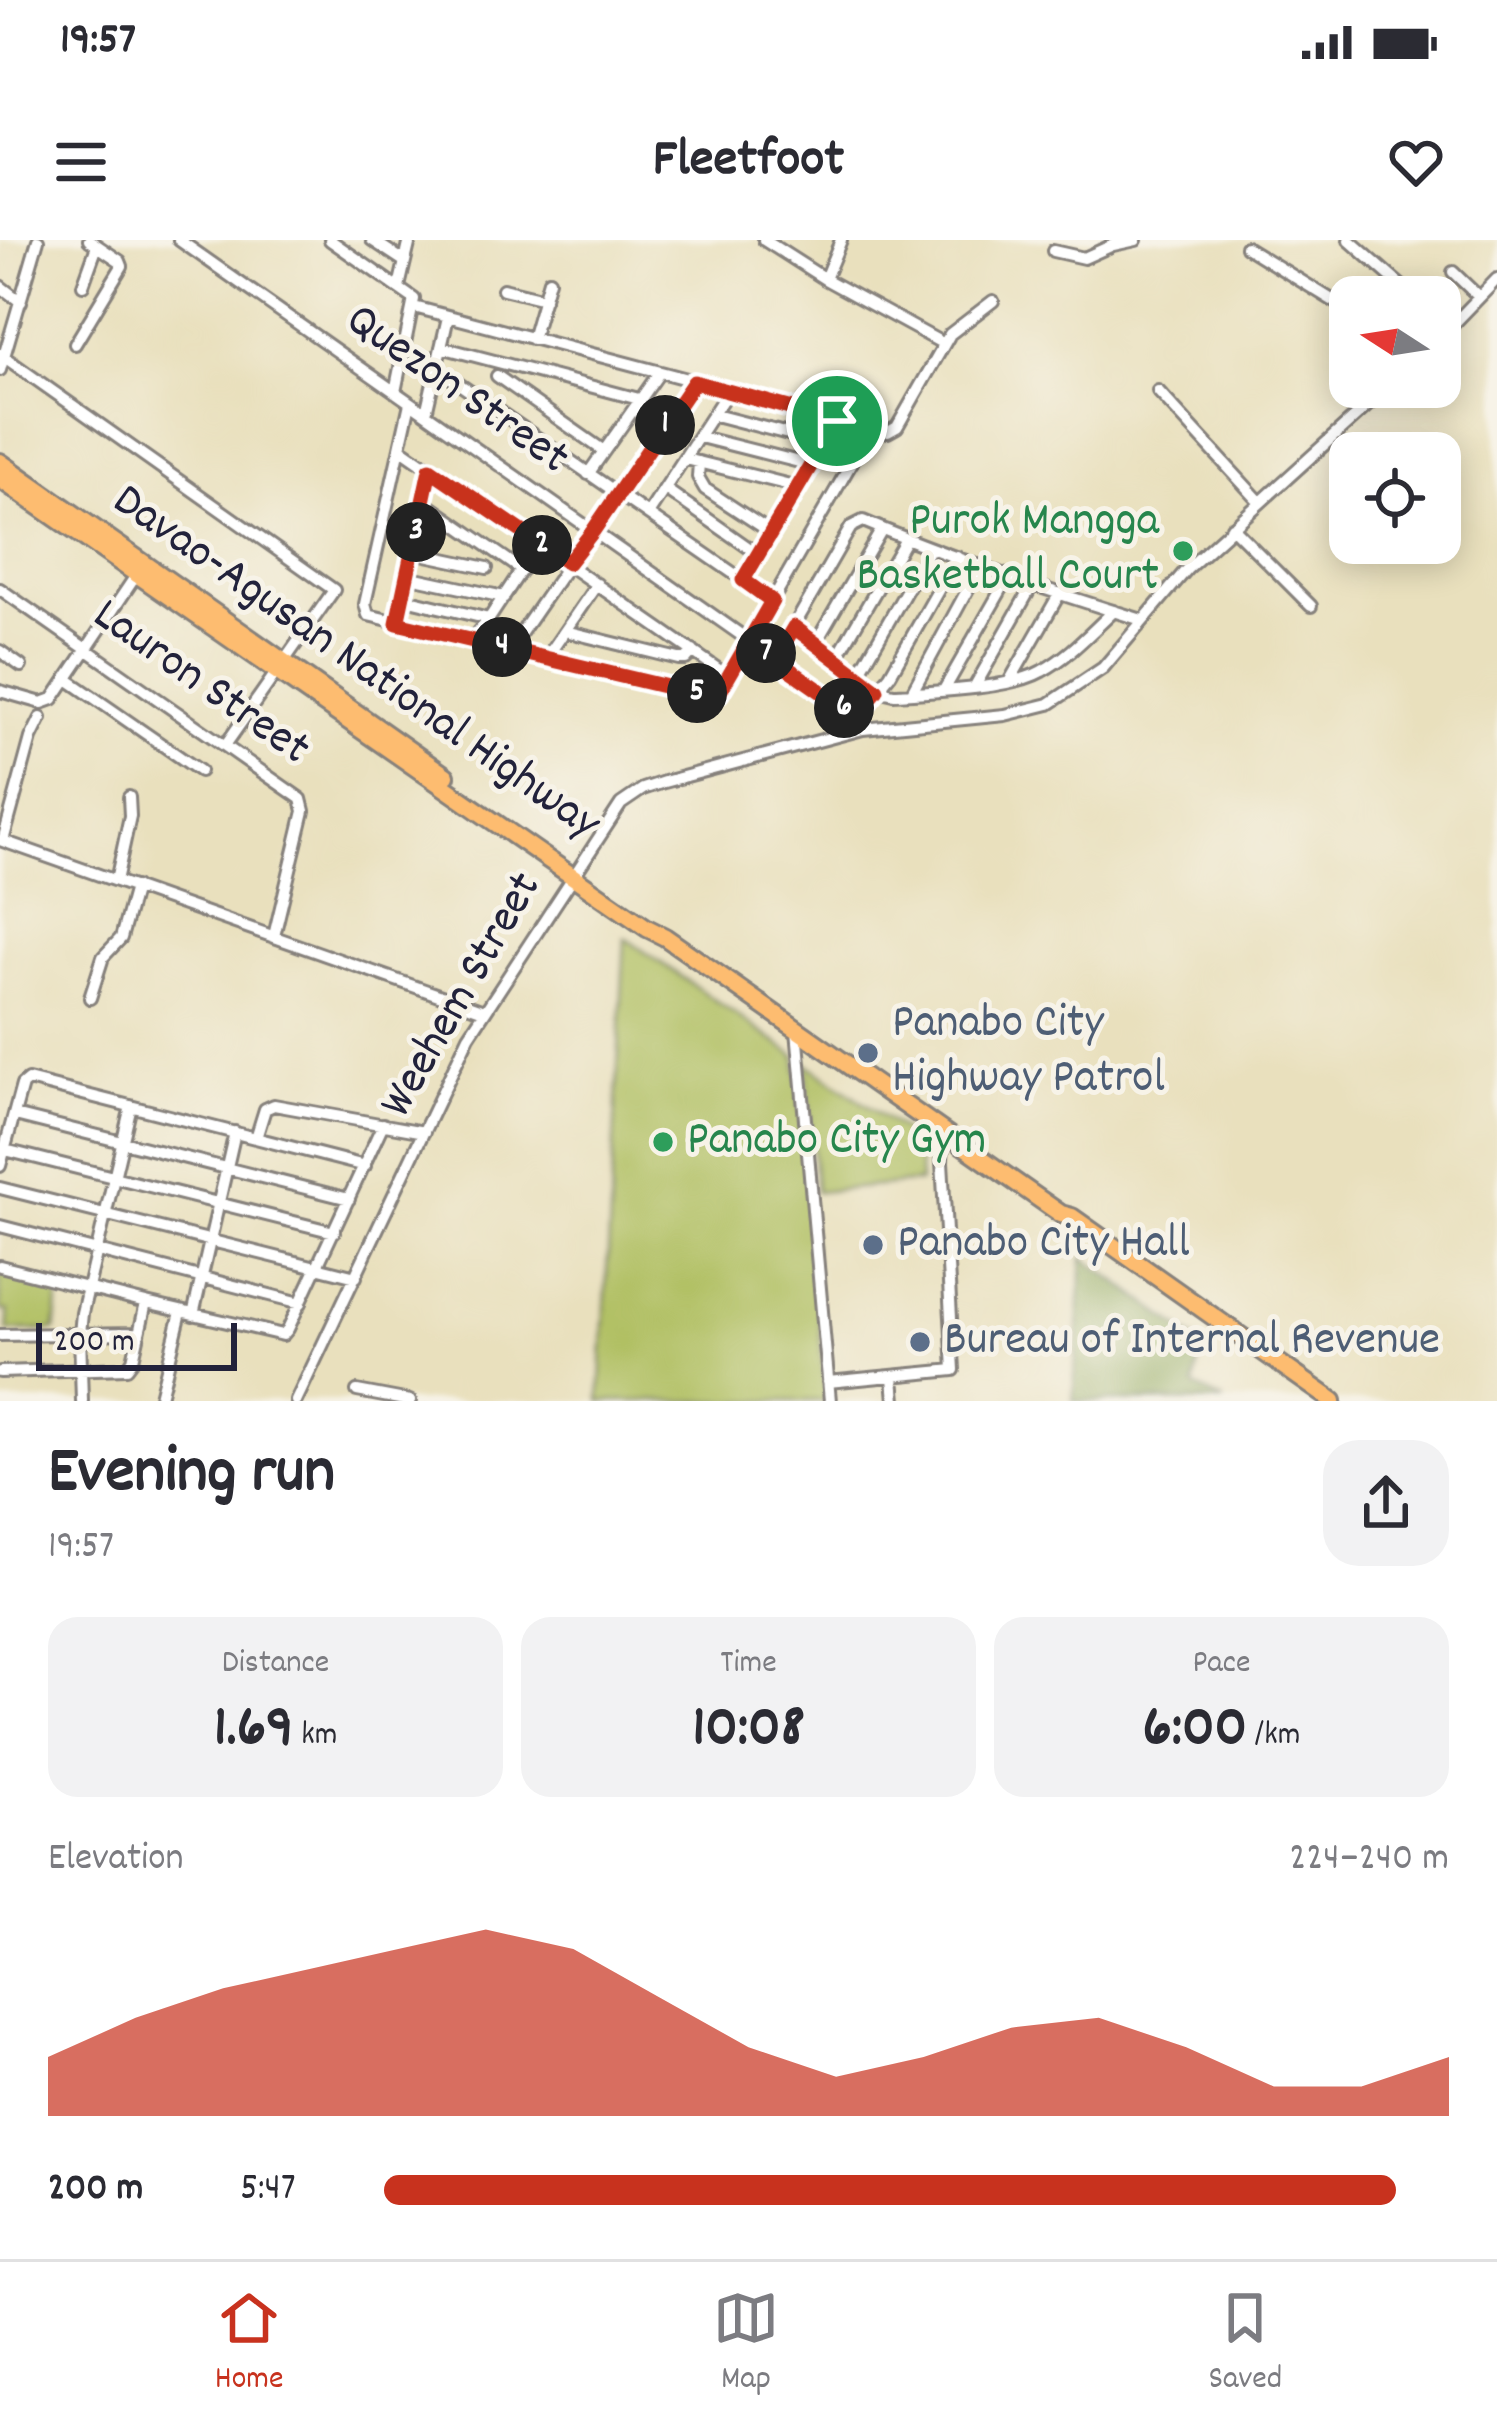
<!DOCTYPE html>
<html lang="en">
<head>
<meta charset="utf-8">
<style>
  body { margin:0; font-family:Dekko,sans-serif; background:#f2f2f3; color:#2b2b33; height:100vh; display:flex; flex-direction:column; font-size:45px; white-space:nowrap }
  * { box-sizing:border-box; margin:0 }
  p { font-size:39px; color:#7c7c81 }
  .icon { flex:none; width:66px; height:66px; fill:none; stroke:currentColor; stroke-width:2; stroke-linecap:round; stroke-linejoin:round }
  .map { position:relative; height:1161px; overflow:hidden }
  .details { display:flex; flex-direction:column; background:#fff; flex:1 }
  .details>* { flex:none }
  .needle { width:78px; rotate:282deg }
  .tools { position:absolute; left:1329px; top:36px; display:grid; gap:24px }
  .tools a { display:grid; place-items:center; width:132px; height:132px; border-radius:24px; background:#fff; box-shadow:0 6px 30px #0003; font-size:60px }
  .scale { position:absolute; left:36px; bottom:30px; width:201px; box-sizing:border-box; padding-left:12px; border:6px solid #22223b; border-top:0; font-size:33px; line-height:42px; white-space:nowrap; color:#22223b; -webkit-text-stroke:9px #f7f3e8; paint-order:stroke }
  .pin { position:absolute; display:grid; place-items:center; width:102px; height:102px; color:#fff; margin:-51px; border:6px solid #fff; border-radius:50%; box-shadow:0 3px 12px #0007 }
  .km { position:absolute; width:60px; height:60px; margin:-30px; border-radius:50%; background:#222; color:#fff; font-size:33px; line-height:60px; text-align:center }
  .round { display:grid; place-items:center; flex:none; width:126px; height:126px; border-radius:36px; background:#f2f2f3 }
  .summary { display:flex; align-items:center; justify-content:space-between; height:204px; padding:0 48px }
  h1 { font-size:66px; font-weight:700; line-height:90px }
  .stats { display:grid; grid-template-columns:repeat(3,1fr); gap:18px; height:204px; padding:12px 48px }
  .stats div { display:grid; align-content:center; border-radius:30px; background:#f2f2f3; text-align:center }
  .stats b { font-size:60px; font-weight:700 }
  .stats small { font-size:33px; font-weight:400 }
  .stats p { font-size:33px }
  .chart { height:336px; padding:24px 48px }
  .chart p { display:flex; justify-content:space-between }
  .chart svg { width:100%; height:216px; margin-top:12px; fill:#c8321e; opacity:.7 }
  ul { padding:0 48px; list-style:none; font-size:39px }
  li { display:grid; grid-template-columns:192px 144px 1fr; align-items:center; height:90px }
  li i { height:30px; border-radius:15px; background:#c8321e }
  .status { display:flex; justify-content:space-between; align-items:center; height:84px; padding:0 60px; background:#fff; direction:ltr }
  .status svg { height:33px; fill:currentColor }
  header { display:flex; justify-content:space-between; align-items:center; height:156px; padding:0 48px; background:#fff; font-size:54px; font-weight:700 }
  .tab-bar { display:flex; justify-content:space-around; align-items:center; height:168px; border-top:3px solid #e1e1e2; background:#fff; font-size:33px; color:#7c7c81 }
  .tab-bar a { display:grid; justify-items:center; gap:6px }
  .tab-bar .on { color:#c8321e }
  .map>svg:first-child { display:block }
  .green { fill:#b1c063; stroke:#6a714f; stroke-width:3 }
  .forest { fill:#8ca659; stroke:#57644a; stroke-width:3 }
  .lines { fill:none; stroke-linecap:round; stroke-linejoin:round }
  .minor-casing { stroke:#86817c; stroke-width:16 }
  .highway-casing { stroke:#86817c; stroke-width:22 }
  .minor { stroke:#fff; stroke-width:10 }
  .highway { stroke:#fdbc70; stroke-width:16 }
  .route-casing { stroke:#fff; stroke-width:24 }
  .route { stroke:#c8321e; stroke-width:15 }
  .leisure-dot { fill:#2e9e5b; stroke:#f7f3e8; stroke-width:4.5 }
  .service-dot { fill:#5c6f8a; stroke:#f7f3e8; stroke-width:4.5 }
  .labels { text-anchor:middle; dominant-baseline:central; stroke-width:10; stroke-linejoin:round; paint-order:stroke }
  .street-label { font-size:48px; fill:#22223b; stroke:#f7f3e8 }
  .leisure-label { font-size:48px; fill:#27864d; stroke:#f7f3e8; text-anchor:end }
  .service-label { font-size:48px; fill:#4e5e75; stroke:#f7f3e8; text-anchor:start }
</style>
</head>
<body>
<div class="status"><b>19:57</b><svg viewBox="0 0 49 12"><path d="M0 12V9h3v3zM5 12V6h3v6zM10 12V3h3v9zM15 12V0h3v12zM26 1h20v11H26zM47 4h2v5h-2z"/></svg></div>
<header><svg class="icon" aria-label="menu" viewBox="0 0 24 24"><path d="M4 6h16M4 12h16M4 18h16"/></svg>Fleetfoot<svg class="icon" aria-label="heart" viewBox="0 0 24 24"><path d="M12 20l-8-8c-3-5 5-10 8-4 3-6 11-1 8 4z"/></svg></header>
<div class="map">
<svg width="1497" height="1161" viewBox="0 0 1497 1161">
  <rect width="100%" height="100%" fill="#f7f3e8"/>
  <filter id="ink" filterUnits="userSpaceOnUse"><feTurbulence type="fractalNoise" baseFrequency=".00833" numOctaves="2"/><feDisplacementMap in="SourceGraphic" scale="24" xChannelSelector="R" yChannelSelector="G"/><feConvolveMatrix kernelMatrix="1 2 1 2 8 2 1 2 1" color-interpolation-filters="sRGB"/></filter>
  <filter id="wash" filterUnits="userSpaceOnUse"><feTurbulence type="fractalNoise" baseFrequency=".004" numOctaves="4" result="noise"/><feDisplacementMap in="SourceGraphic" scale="48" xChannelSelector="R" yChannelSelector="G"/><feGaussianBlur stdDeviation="2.7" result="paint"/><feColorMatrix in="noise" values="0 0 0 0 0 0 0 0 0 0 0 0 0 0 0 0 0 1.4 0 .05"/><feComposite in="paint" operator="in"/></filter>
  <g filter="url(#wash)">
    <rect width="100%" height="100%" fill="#e9e0bd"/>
    <path class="green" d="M 625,698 L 796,816 L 826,1161 L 600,1161 Z
      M 806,823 L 918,901 L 920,942 L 816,952 Z
      M 0,1030 L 60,1045 L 55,1090 L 8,1091 L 8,1071 L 0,1070 Z"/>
    <path class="forest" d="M 1083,1017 L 1202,1104 L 1194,1146 L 1224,1161 L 1073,1161 Z"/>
  </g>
  <g filter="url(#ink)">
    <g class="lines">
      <defs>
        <path id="minor" d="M 179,0 L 852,473 L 863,489
          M 330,0 L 414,59 L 395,152
          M 372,0 L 404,21
          M 764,0 L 825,39 L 944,104
          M 1349,0 L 1414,57
          M 1246,7 L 1350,71
          M 1053,11 L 1084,18 L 1113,5 L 1136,0
          M 1453,32 L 1479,57
          M 825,39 L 841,0
          M 83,45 L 97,6
          M 0,46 L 21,62
          M 399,47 L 410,0
          M 503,49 L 544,59
          M 414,67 L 888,192 L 897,187 L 950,94 L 993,61
          M 1440,98 L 1497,39
          M 532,99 L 549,40
          M 75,104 L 122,26 L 120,21 L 89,0
          M 441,107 L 639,159
          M 0,114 L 334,350 L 226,504
          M 436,128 L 772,360
          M 0,130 L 38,0
          M 497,136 L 604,211
          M 1158,151 L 1260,262
          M 410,163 L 365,364 L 368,375 L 711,457 L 719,453 L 871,189
          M 426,173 L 448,77
          M 715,175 L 823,203
          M 700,197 L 811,225
          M 400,208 L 728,436
          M 686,219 L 798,247
          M 699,222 L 698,237 L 705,249 L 772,293
          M 588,234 L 659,133
          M 665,249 L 759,315
          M 423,261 L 522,330
          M 648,274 L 728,151
          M 1232,287 L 1311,366
          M 412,312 L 487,328
          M 406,336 L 504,357
          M 743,340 L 837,181
          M 0,349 L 301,559 L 304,571 L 274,696
          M 401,358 L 489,379
          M 397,383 L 431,229
          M 793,387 L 877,450 L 894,454 C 932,452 1011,449 1042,431 C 1070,416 1091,392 1114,371
          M 565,391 L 679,419 L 686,419 L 693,411
          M 471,400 L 489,379 L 539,303
          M 815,404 L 882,289
          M 510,409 L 694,142
          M 0,411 L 21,426
          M 547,417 L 597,344
          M 775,419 L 851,287 L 863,281 C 954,319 1048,351 1142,380
          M 836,419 L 906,299
          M 858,435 L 930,309
          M 67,439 L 200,531
          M 1009,442 L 1060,353
          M 975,446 L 1033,344
          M 944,450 L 1009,336
          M 0,451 L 42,463 L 53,459 L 139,331
          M 912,452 L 981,325
          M 856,476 L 890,435 L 957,317
          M 0,600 L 484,771
          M 3,601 L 31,498 L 41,478
          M 116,641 L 130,576 L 129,557
          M 90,758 L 103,717 L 121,698 L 135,647
          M 797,790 L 830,1161
          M 15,875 L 349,959
          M 256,898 L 265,869 L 274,865 L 424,892
          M 5,910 L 334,992
          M 0,926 L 22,845 L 28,840 L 365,926
          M 0,948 L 356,1037
          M 0,986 L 301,1063
          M 0,1026 L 146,1063
          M 193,1075 L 235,892
          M 0,1095 L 139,1093
          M 0,1132 L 127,1128 L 133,1120 L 146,1063 L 283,1095 L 288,1089 L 383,884
          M 893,1137 L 895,1161
          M 828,1142 L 954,1130 L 942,922 L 943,891
          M 357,1151 L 410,1161
          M 82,1161 L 80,1094 L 82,1073 L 131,866
          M 159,1161 L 181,1072
          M 296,1161 L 469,796 L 621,564 L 643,549 L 664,542 L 863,489 L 1005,475 L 1049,464 L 1103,428 L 1187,329 L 1388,147"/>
        <path id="highway" d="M 0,222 L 446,536
          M 0,239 L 647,688 L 665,697 L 1061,974 L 1072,977 L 1333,1161"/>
      </defs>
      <use href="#minor" class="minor-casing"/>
      <use href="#highway" class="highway-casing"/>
      <use href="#minor" class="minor"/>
      <use href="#highway" class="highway"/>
    </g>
  </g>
  <g class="lines" filter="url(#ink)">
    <defs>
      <path id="route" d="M 837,181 L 694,142 L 593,291 L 568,323 L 430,229 L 397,383 L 710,457 L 719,453 L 749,401 L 856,476 L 877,450 L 794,387 L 775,419 L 749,401 L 772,361 L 743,340 L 837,181"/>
    </defs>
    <use href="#route" class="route-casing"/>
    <use href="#route" class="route"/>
  </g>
  <g class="leisure-dot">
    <circle cx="1183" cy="311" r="12"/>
    <circle cx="663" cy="902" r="12"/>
  </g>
  <g class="service-dot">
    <circle cx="868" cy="813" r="12"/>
    <circle cx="873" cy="1005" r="12"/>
    <circle cx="920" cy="1102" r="12"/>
  </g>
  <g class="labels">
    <g class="street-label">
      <text transform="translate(456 151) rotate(35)">Quezon Street</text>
      <text transform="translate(355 424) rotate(35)">Davao-Agusan National Highway</text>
      <text transform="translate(200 444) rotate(35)">Lauron Street</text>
      <text transform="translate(463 756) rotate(-60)">Weehem Street</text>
    </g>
    <g class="leisure-label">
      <text x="1159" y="283">Purok Mangga<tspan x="1159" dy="55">Basketball Court</tspan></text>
      <text x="687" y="902" text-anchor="start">Panabo City Gym</text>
    </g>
    <g class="service-label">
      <text x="892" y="785">Panabo City<tspan x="892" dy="55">Highway Patrol</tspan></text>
      <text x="897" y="1005">Panabo City Hall</text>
      <text x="944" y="1102">Bureau of Internal Revenue</text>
    </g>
  </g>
</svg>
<div class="tools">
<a><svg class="needle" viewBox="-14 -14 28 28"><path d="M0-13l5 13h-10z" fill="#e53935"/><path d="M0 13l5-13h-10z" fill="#7c7c81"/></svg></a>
<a><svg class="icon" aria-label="locate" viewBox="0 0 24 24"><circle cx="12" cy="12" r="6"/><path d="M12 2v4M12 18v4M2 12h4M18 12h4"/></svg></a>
</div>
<div class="scale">200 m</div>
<div class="pin" style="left:837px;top:181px;background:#1e9e55"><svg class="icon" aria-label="arrive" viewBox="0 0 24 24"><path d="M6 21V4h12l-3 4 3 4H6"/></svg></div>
<b class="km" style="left:665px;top:185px">1</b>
<b class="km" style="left:542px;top:305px">2</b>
<b class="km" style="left:416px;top:292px">3</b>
<b class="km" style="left:502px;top:407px">4</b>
<b class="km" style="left:697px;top:453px">5</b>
<b class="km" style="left:844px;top:468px">6</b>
<b class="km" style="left:766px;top:413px">7</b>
</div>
<section class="details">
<div class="summary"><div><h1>Evening run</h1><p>19:57</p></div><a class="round"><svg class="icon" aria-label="share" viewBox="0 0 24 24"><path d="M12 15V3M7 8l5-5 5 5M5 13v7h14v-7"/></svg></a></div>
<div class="stats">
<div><p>Distance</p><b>1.69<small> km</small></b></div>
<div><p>Time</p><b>10:08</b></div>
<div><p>Pace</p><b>6:00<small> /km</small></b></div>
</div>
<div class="chart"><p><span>Elevation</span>224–240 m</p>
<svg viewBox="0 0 160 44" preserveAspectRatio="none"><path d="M0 44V32L10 24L20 18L30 14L40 10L50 6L60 10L70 20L80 30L90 36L100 32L110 26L120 24L130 30L140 38L150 38L160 32V44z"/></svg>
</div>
<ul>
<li><b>200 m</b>5:47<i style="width:95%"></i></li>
</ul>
</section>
<nav class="tab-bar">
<a class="on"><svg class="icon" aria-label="home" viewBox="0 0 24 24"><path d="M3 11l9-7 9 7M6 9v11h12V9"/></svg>Home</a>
<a><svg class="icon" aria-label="map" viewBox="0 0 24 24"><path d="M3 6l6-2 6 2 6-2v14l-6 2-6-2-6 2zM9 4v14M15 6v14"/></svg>Map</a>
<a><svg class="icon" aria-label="saved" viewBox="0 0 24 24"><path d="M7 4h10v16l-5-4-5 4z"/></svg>Saved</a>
</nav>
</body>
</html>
